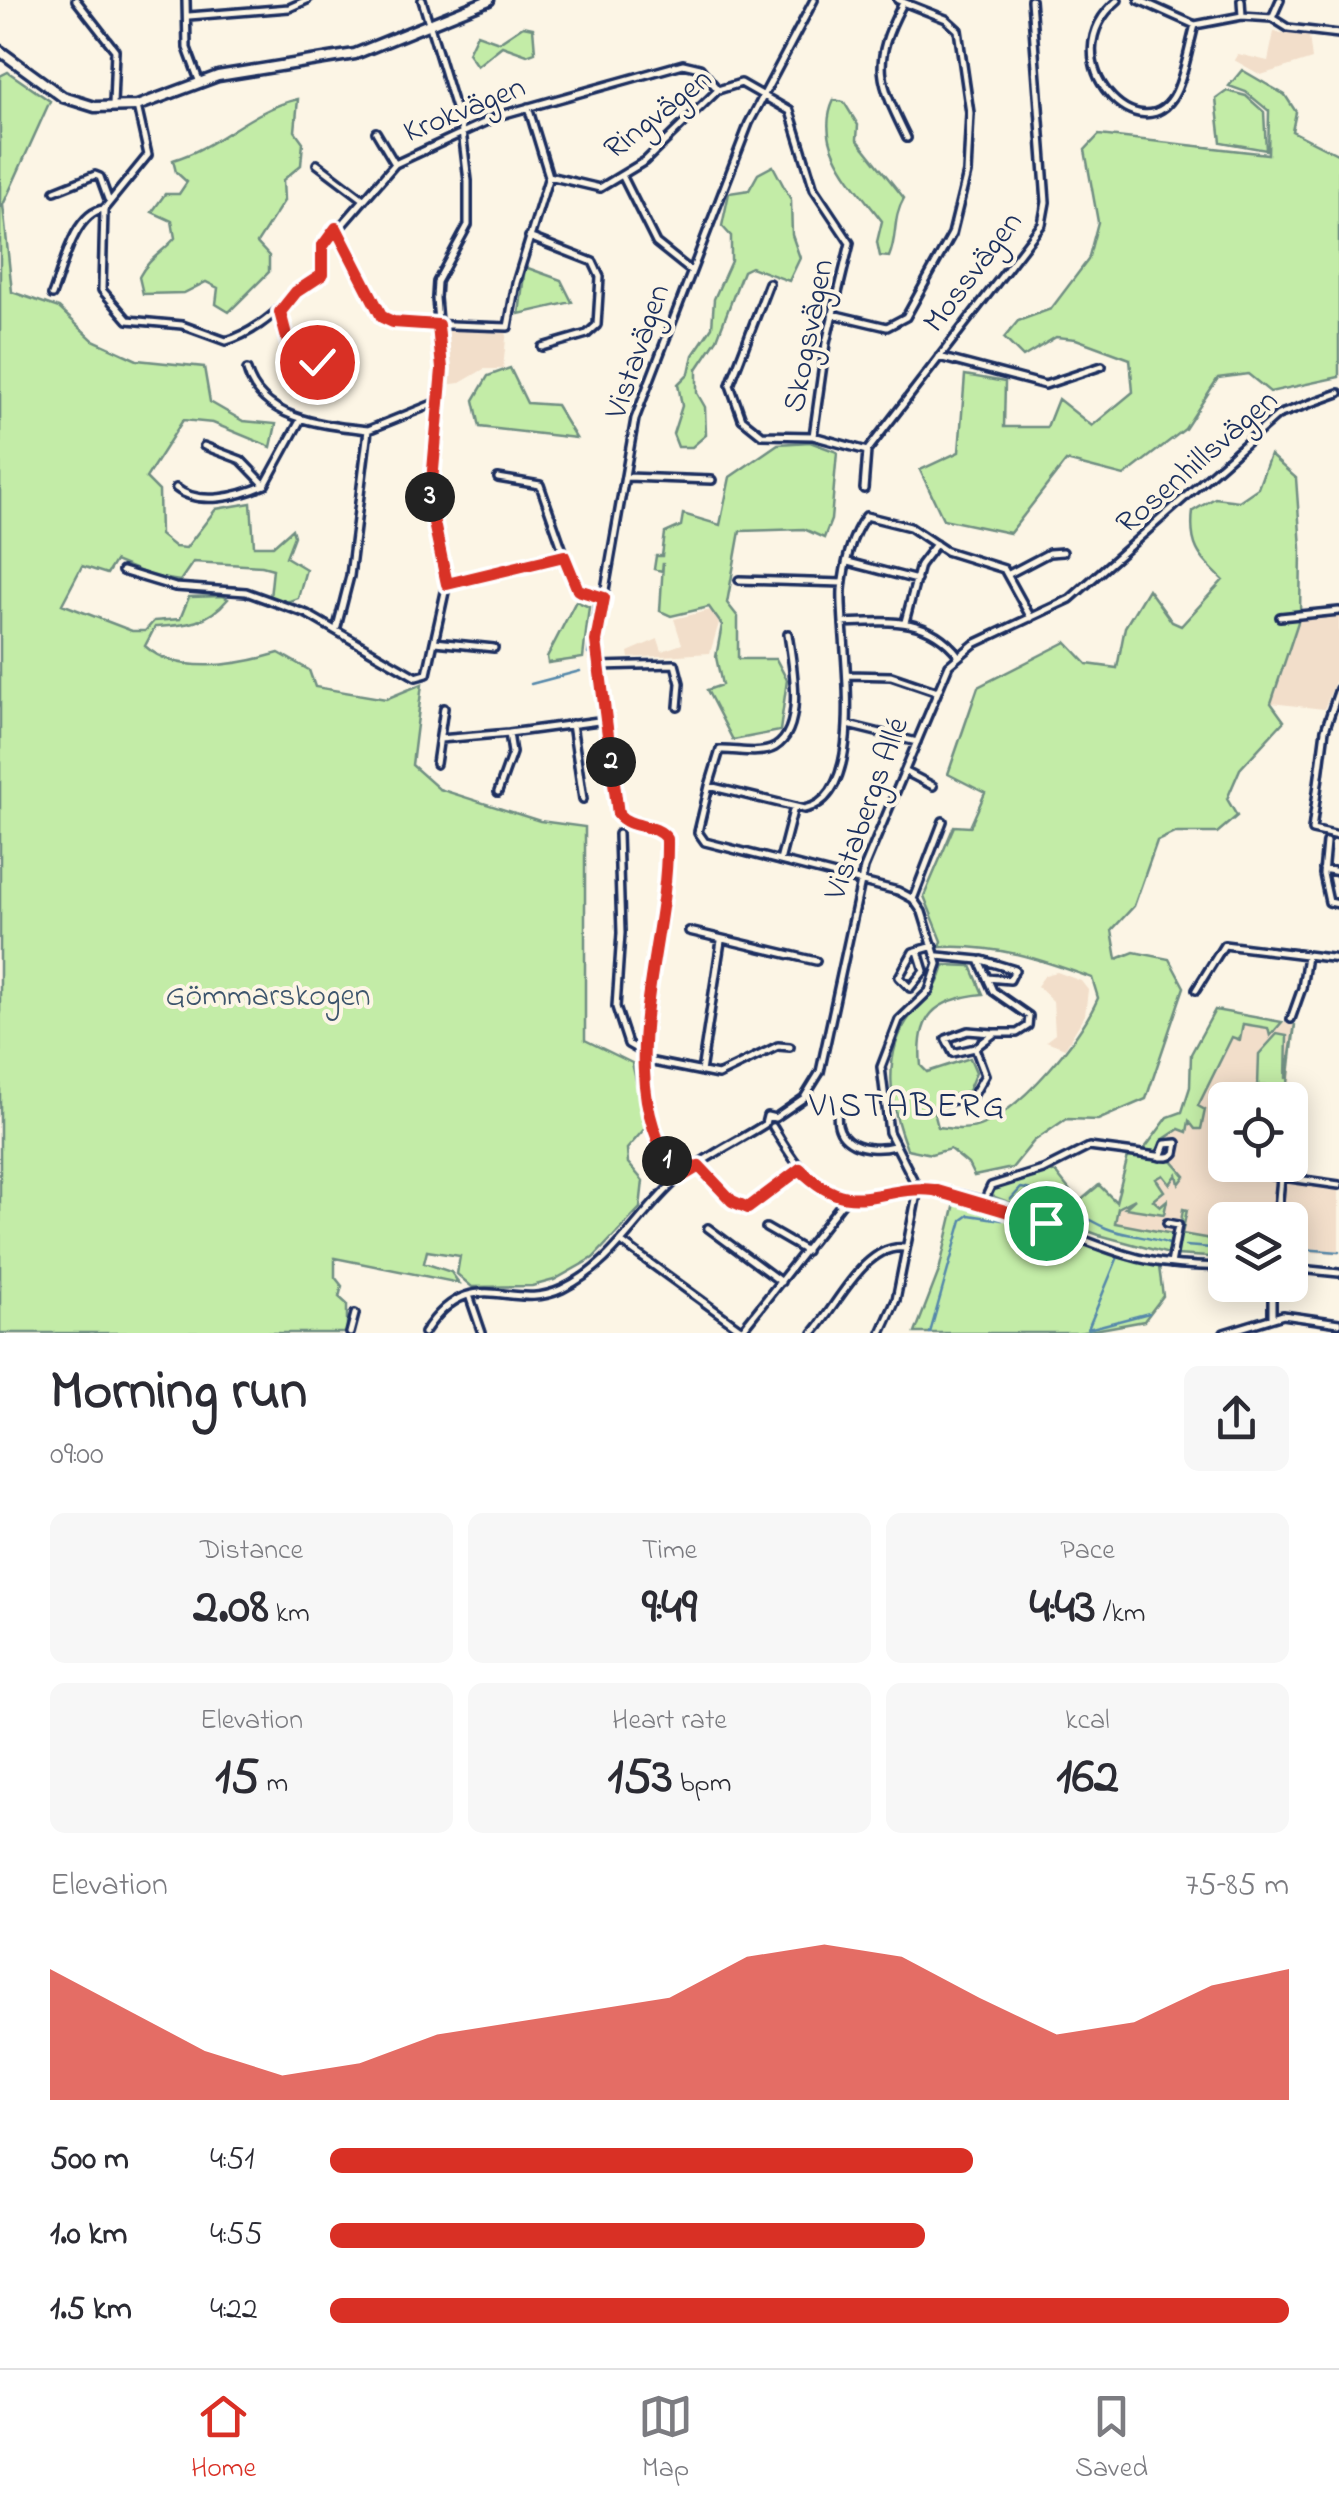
<!DOCTYPE html>
<html lang="en">
<head>
<meta charset="utf-8">
<style>
  body { margin:0; font-family:"Indie Flower",sans-serif; background:#f7f7f7; color:#2b2b33; height:100vh; display:flex; flex-direction:column; font-size:38px; white-space:nowrap }
  * { box-sizing:border-box; margin:0 }
  p { font-size:32px; color:#7c7c81 }
  .icon { flex:none; width:55px; height:55px; fill:none; stroke:currentColor; stroke-width:2; stroke-linecap:round; stroke-linejoin:round }
  .map { position:relative; height:1333px; overflow:hidden }
  .sheet { display:flex; flex-direction:column; background:#fff; flex:1 }
  .sheet>* { flex:none }
  .fabs { position:absolute; left:1208px; top:1082px; display:grid; gap:20px }
  .fabs a { display:grid; place-items:center; width:100px; height:100px; border-radius:15px; background:#fff; box-shadow:0 5px 25px #0003; font-size:50px }
  .pin { position:absolute; display:grid; place-items:center; width:85px; height:85px; color:#fff; margin:-42px; border:5px solid #fff; border-radius:50%; box-shadow:0 2px 10px #0007 }
  .km { position:absolute; width:50px; height:50px; margin:-25px; border-radius:50%; background:#222; color:#fff; font-size:28px; line-height:50px; text-align:center }
  .round { display:grid; place-items:center; flex:none; width:105px; height:105px; border-radius:15px; background:#f7f7f7 }
  .headline { display:flex; align-items:center; justify-content:space-between; height:170px; padding:0 50px }
  h1 { font-size:55px; font-weight:700; line-height:75px }
  .figures { display:grid; grid-template-columns:repeat(3,1fr); gap:15px; height:170px; padding:10px 50px }
  .figures div { display:grid; align-content:center; border-radius:15px; background:#f7f7f7; text-align:center }
  .figures b { font-size:50px; font-weight:700 }
  .figures small { font-size:28px; font-weight:400 }
  .figures p { font-size:28px }
  .chart { height:280px; padding:20px 50px }
  .chart p { display:flex; justify-content:space-between }
  .chart svg { width:100%; height:180px; margin-top:10px; fill:#d93025; opacity:.7 }
  ul { padding:0 50px; list-style:none; font-size:32px }
  li { display:grid; grid-template-columns:160px 120px 1fr; align-items:center; height:75px }
  li i { height:25px; border-radius:12px; background:#d93025 }
  .menu { display:flex; justify-content:space-around; align-items:center; height:140px; border-top:2px solid #e1e1e2; background:#fff; font-size:28px; color:#7c7c81 }
  .menu a { display:grid; justify-items:center; gap:5px }
  .menu .active { color:#d93025 }
  .map>svg:first-child { display:block }
  .built { fill:#f2deca }
  .green { fill:#c3eca7; stroke:#6f8e82; stroke-width:2.5 }
  .lines { fill:none; stroke-linecap:round; stroke-linejoin:round }
  .stream { stroke:#58a; stroke-width:2.5 }
  .minor-casing { stroke:#1b2f5e; stroke-width:12 }
  .tertiary-casing { stroke:#1b2f5e; stroke-width:15 }
  .minor { stroke:#fcf5e5; stroke-width:5 }
  .tertiary { stroke:#fcf5e5; stroke-width:8 }
  .route-casing { stroke:#fff; stroke-width:20 }
  .route { stroke:#d93025; stroke-width:12 }
  .labels { text-anchor:middle; dominant-baseline:central; stroke-width:8; stroke-linejoin:round; paint-order:stroke }
  .street-label { font-size:32px; fill:#1b2f5e; stroke:#fcf5e5 }
  .park-label { font-size:32px; fill:#3d556d; stroke:#fcf5e5 }
  .neighbourhood-label { font-size:35px; letter-spacing:2.5px; fill:#1b2f5e; stroke:#fcf5e5 }
</style>
</head>
<body>
<div class="map">
<svg width="1339" height="1333" viewBox="0 0 1339 1333">
  <rect width="100%" height="100%" fill="#fcf5e5"/>
  <filter id="ink" filterUnits="userSpaceOnUse"><feTurbulence type="fractalNoise" baseFrequency=".01" numOctaves="2"/><feDisplacementMap in="SourceGraphic" scale="20" xChannelSelector="R" yChannelSelector="G"/><feConvolveMatrix kernelMatrix="1 2 1 2 8 2 1 2 1" color-interpolation-filters="sRGB"/></filter>
  <g filter="url(#ink)">
    <path class="built" d="M 1274,32 L 1309,36 L 1312,59 L 1261,75 L 1234,60 L 1238,54 L 1268,61 Z
      M 443,328 L 507,329 L 503,369 L 484,369 L 460,383 L 444,385 Z
      M 711,610 L 719,623 L 710,653 L 629,658 L 628,652 L 658,639 L 662,651 L 682,644 L 674,619 Z
      M 1300,616 L 1339,616 L 1339,672 L 1324,709 L 1271,703 Z
      M 1057,972 L 1081,981 L 1088,990 L 1085,1015 L 1065,1048 L 1046,1041 L 1055,1034 L 1053,1001 L 1037,986 L 1045,975 Z
      M 1215,1010 L 1295,1024 L 1289,1100 L 1225,1100 L 1225,1165 L 1283,1165 L 1282,1177 L 1339,1186 L 1339,1254 L 1290,1251 L 1290,1220 L 1225,1220 L 1225,1247 L 1166,1244 L 1079,1207 L 1099,1185 L 1117,1201 L 1130,1149 L 1147,1151 L 1185,1112 Z"/>
    <path class="green" d="M 523,26 L 533,28 L 535,52 L 527,55 L 502,46 L 477,66 L 468,53 L 477,34 L 499,42 Z
      M 1242,70 L 1285,95 L 1296,112 L 1292,131 L 1339,155 L 1339,377 L 1270,392 L 1248,374 L 1218,378 L 1185,429 L 1124,476 L 1066,461 L 1010,533 L 943,519 L 920,470 L 959,452 L 965,375 L 1005,382 L 1004,427 L 1047,427 L 1058,399 L 1092,426 L 1133,392 L 1130,359 L 1076,339 L 1056,337 L 1023,357 L 1004,338 L 1018,321 L 1051,309 L 1088,260 L 1098,222 L 1085,150 L 1099,135 L 1268,154 L 1269,111 L 1246,92 L 1229,86 Z
      M 8,72 L 50,101 L 3,205 L 12,292 L 59,308 L 93,340 L 137,360 L 204,367 L 210,402 L 243,421 L 276,424 L 271,447 L 213,423 L 183,420 L 146,478 L 159,491 L 160,535 L 175,547 L 186,548 L 216,509 L 251,503 L 254,546 L 273,546 L 292,529 L 294,536 L 286,557 L 306,569 L 298,598 L 284,603 L 270,598 L 273,569 L 262,566 L 193,562 L 180,581 L 154,577 L 115,561 L 107,574 L 82,566 L 62,604 L 132,631 L 145,631 L 154,621 L 180,619 L 189,597 L 223,596 L 228,599 C 207,624 186,625 155,627 L 145,646 C 178,676 239,665 279,653 L 309,670 L 315,687 L 386,699 L 422,684 L 412,765 L 439,789 L 540,821 L 585,827 L 585,1040 L 632,1063 L 647,1126 L 627,1149 L 628,1163 L 643,1181 L 640,1208 L 593,1258 L 554,1280 L 532,1286 L 472,1287 L 457,1274 L 460,1256 L 427,1251 L 424,1263 L 451,1272 L 459,1283 L 335,1258 L 335,1277 L 342,1286 L 339,1297 L 347,1304 L 347,1333 L 0,1333 L 0,76 Z
      M 1227,91 L 1246,96 L 1264,112 L 1266,150 L 1221,142 L 1216,99 Z
      M 298,99 L 295,131 L 303,142 L 301,165 L 283,180 L 284,201 L 257,243 L 269,256 L 269,272 L 229,312 L 216,304 L 218,288 L 206,282 L 184,293 L 143,294 L 139,277 C 149,258 162,253 175,238 L 172,221 L 152,212 L 165,194 L 179,194 L 187,182 L 176,172 L 173,160 C 220,146 248,111 298,99 Z
      M 834,100 L 844,102 L 858,125 L 857,139 L 904,198 C 892,218 898,236 889,257 L 880,256 L 877,242 L 882,221 C 858,188 812,146 834,100 Z
      M 773,166 L 791,200 L 792,235 L 800,258 L 789,281 L 751,267 L 743,271 L 717,339 L 697,369 L 697,393 L 705,407 L 706,435 L 692,447 L 678,447 L 673,434 L 682,406 L 678,384 L 689,373 L 693,355 L 712,327 L 714,299 L 731,261 L 731,236 L 722,226 L 729,193 L 749,190 L 758,174 Z
      M 525,267 L 561,280 L 572,302 L 519,314 Z
      M 510,368 L 527,403 L 556,405 L 576,438 L 480,427 L 474,400 L 488,376 Z
      M 810,442 L 837,452 L 831,520 L 824,538 L 804,529 L 740,531 L 727,603 L 738,617 L 738,659 L 776,659 L 787,680 L 780,731 L 733,740 L 707,690 L 722,685 L 716,657 L 722,625 L 709,607 L 671,616 L 660,611 L 663,563 L 662,571 L 654,569 L 656,556 L 662,556 L 665,533 L 681,526 L 683,514 L 720,525 L 730,477 L 778,444 Z
      M 1270,455 L 1296,478 L 1301,548 L 1300,616 L 1271,703 L 1284,721 L 1240,769 L 1227,799 L 1237,816 L 1217,833 L 1174,833 L 1157,841 L 1134,906 L 1112,930 L 1117,959 L 1134,952 L 1169,959 L 1184,987 L 1146,1099 L 1098,1120 L 1066,1119 L 1034,1141 L 1012,1168 L 974,1176 L 968,1164 L 950,1149 L 931,1154 L 907,1149 C 890,1107 881,1054 911,1015 C 926,996 938,991 944,965 L 971,966 L 983,994 C 934,999 916,1016 921,1066 L 927,1072 L 970,1058 L 976,1072 L 968,1091 L 938,1099 L 934,1112 L 938,1127 C 952,1129 970,1131 984,1124 C 1025,1105 1080,1039 1098,998 L 1092,978 C 1040,959 996,944 940,947 L 942,941 L 924,896 L 954,826 L 970,827 L 985,793 L 948,774 L 978,687 L 1066,642 L 1087,664 L 1117,668 L 1125,627 L 1148,589 L 1172,622 L 1181,626 L 1223,580 C 1198,556 1189,546 1193,511 L 1215,498 L 1239,501 L 1258,488 Z
      M 576,601 L 589,607 L 583,658 L 548,663 L 547,657 Z
      M 1215,1010 L 1282,1022 L 1270,1036 L 1268,1028 L 1243,1024 L 1240,1040 L 1232,1037 L 1198,1106 L 1205,1110 L 1201,1129 L 1195,1129 L 1189,1121 L 1187,1132 L 1179,1129 L 1164,1139 L 1156,1152 L 1142,1152 L 1168,1117 L 1182,1112 L 1190,1087 L 1191,1054 Z
      M 1295,1024 L 1286,1100 L 1254,1100 L 1259,1091 L 1269,1091 L 1269,1086 L 1258,1086 L 1259,1054 L 1277,1034 L 1287,1036 L 1286,1079 Z
      M 1129,1153 L 1171,1160 L 1185,1176 L 1179,1184 L 1177,1174 L 1170,1184 L 1163,1175 L 1156,1179 L 1164,1191 L 1153,1200 L 1160,1206 L 1167,1200 L 1164,1214 L 1125,1208 L 1135,1199 L 1118,1208 L 1115,1223 L 1173,1234 L 1169,1254 L 1099,1235 L 989,1195 L 994,1188 L 1047,1170 L 1056,1173 L 1079,1202 L 1099,1185 L 1116,1202 Z
      M 956,1199 C 1025,1219 1090,1251 1159,1267 L 1163,1296 L 1144,1321 L 1078,1333 L 915,1333 L 939,1271 Z
      M 1183,1209 L 1187,1210 L 1182,1234 L 1211,1239 L 1216,1224 L 1214,1235 L 1225,1240 L 1225,1258 L 1176,1255 Z"/>
    <g class="lines">
      <path class="stream" d="M 588,654 L 594,603
        M 531,684 L 580,671
        M 1011,1199 L 1021,1188 C 1053,1193 1074,1214 1106,1228 C 1125,1236 1148,1236 1169,1244
        M 1185,1246 L 1225,1249
        M 1290,1248 L 1339,1252
        M 1117,1259 L 1088,1329 L 1149,1313
        M 930,1333 L 962,1220 L 969,1215 L 1002,1220 L 1005,1215"/>
      <defs>
        <path id="minor" d="M 76,0 L 115,50 L 113,105
          M 186,0 L 187,48 L 200,83
          M 1118,0 C 1046,61 1145,157 1176,92 C 1185,73 1189,46 1195,25
          M 1139,0 L 1195,25 L 1242,16 L 1272,18 L 1288,28 L 1339,34
          M 1241,0 L 1242,16
          M 902,5 C 871,64 879,81 907,138
          M 189,16 L 289,8 L 307,0
          M 1272,18 L 1280,0
          M 137,106 L 148,155 L 104,209 L 102,290 L 128,320 L 182,325 L 226,341 C 265,330 289,296 322,275 L 323,247 L 395,164 L 501,115 L 683,64 L 700,68 L 718,90
          M 528,107 L 549,176
          M 376,132 L 395,164
          M 317,164 L 362,198
          M 622,175 L 656,243 L 691,271
          M 55,191 L 95,175 L 100,177 L 108,199
          M 336,228 L 382,317 L 393,323 L 508,327 L 516,283 L 549,176 L 600,188 L 645,161 L 718,90 L 741,83 L 790,111 L 814,189 L 850,243 L 826,343 L 813,436
          M 529,237 L 593,262 L 600,277 L 597,325 L 587,334 L 542,347
          M 769,283 L 730,385 L 742,419 L 762,435 L 813,436 L 867,451
          M 52,295 C 62,270 74,212 104,209
          M 280,312 L 296,358 L 346,362
          M 832,314 L 887,327 L 906,317 L 952,234 L 967,173 L 970,113 L 958,30 L 946,19 L 898,0
          M 939,357 L 1045,385 L 1102,366
          M 247,370 C 261,420 323,425 368,430
          M 204,446 L 241,460 L 265,485
          M 627,477 L 712,480
          M 498,478 L 540,485 L 576,588 L 603,598
          M 176,488 C 199,507 240,496 265,485 L 301,419
          M 864,489 L 867,451 L 1042,224 L 1046,202 L 1031,0
          M 848,562 L 917,580
          M 122,571 L 175,587 L 246,592 L 307,614 L 416,677 L 427,674 L 447,583 L 430,504 L 442,369 L 436,298 L 437,282 L 468,225 L 468,181 L 462,131 L 422,0
          M 1009,574 L 1049,553 L 1063,552
          M 739,580 L 843,583
          M 447,583 L 563,556
          M 1280,617 L 1339,611
          M 905,622 L 920,565 L 936,544
          M 843,623 C 888,621 928,616 958,655
          M 337,627 L 350,576 L 368,430 L 440,401
          M 435,642 L 494,648
          M 599,666 L 675,664 L 680,683 L 678,707
          M 848,675 L 891,676 L 935,691
          M 1339,689 L 1325,730 L 1312,830 L 1339,836
          M 572,724 L 583,799
          M 848,725 L 917,742
          M 440,739 L 509,733
          M 436,764 L 444,708
          M 906,772 L 933,786
          M 709,786 L 720,750 C 736,749 759,756 775,747 C 806,728 792,662 788,634
          M 498,792 L 512,753 L 509,733 L 606,720
          M 618,834 L 621,933 L 616,1007 L 628,1044 L 644,1053
          M 1326,842 L 1323,874 L 1329,902 L 1339,904
          M 780,861 L 794,807
          M 1323,869 L 1339,872
          M 913,899 L 943,821
          M 689,931 L 816,961
          M 918,951 L 924,971 L 910,988 L 899,977 L 913,952 L 934,946
          M 938,956 L 979,960 L 993,991 L 1029,1016 L 1028,1026 L 1017,1033 L 995,1033 L 975,1048
          M 982,960 L 1015,970 L 1010,980 L 987,978
          M 1196,990 L 1224,945 L 1339,959
          M 1291,1019 L 1302,988 L 1307,956
          M 643,1060 L 718,1075 L 778,1046 L 790,1047
          M 701,1072 L 721,941
          M 946,1102 L 973,1096 L 985,1075 L 975,1048 L 953,1053 L 946,1039 L 968,1031 L 993,1033
          M 838,1110 C 832,1145 868,1153 894,1146
          M 773,1127 C 789,1153 803,1180 834,1193 C 869,1207 897,1186 931,1190 C 1000,1197 1061,1236 1127,1255 C 1159,1265 1192,1266 1225,1267
          M 699,1165 L 731,1201 L 748,1209 L 800,1170
          M 1259,1165 L 1269,1175 L 1339,1185
          M 1272,1165 L 1281,1176
          M 679,1178 C 606,1079 669,950 667,839 C 655,821 631,830 618,814 L 596,641 L 635,419 L 749,123 L 814,0
          M 983,1203 L 991,1186 L 1043,1170 L 1089,1147 L 1157,1156 C 1164,1157 1170,1159 1175,1153 L 1177,1143 L 1165,1144 L 1160,1157
          M 1277,1220 L 1281,1178
          M 1167,1223 L 1178,1225 L 1171,1264
          M 708,1228 L 781,1282
          M 766,1228 L 806,1251
          M 624,1244 L 742,1330 L 847,1197
          M 1290,1268 L 1339,1273
          M 1272,1285 L 1272,1317
          M 469,1295 L 482,1333
          M 350,1333 L 355,1314
          M 424,1333 C 472,1260 510,1314 562,1289 C 616,1263 636,1215 679,1178 C 704,1157 737,1142 765,1124 L 767,1116 L 775,1118 L 804,1098 L 820,1072 L 864,868 L 949,665 L 974,644 L 1070,599 L 1278,415 L 1339,393
          M 813,1333 C 837,1306 865,1243 904,1248
          M 881,1333 L 896,1300 L 918,1189 L 889,1132 L 881,1067 L 899,1020 L 929,991 L 938,964 L 922,912 L 913,899 L 898,891 L 705,842 L 698,832 L 709,786 L 804,809 C 872,797 839,636 842,590 C 844,567 851,534 866,516 L 910,527 L 946,551 L 1004,569 L 1031,618
          M 1224,1333 L 1283,1315 L 1339,1323"/>
        <path id="tertiary" d="M 0,51 L 63,97 L 95,107 L 137,106 L 218,76 L 355,54 L 489,0"/>
      </defs>
      <use href="#minor" class="minor-casing"/>
      <use href="#tertiary" class="tertiary-casing"/>
      <use href="#minor" class="minor"/>
      <use href="#tertiary" class="tertiary"/>
    </g>
  </g>
  <g class="lines" filter="url(#ink)">
    <defs>
      <path id="route" d="M 317,362 L 301,361 L 291,354 L 280,312 L 296,292 L 322,275 L 322,247 L 336,228 L 382,317 L 393,322 L 438,325 L 442,369 L 430,504 L 447,584 L 564,556 L 578,590 L 604,598 L 596,641 L 618,814 C 631,830 655,822 667,839 C 669,950 606,1079 679,1178 L 699,1166 L 732,1201 L 748,1208 L 800,1169 C 853,1222 878,1184 934,1190 L 1046,1223"/>
    </defs>
    <use href="#route" class="route-casing"/>
    <use href="#route" class="route"/>
  </g>
  <g class="labels">
    <g class="street-label">
      <text transform="translate(465 111) rotate(-22)">Krokvägen</text>
      <text transform="translate(659 115) rotate(-38)">Ringvägen</text>
      <text transform="translate(974 273) rotate(-53)">Mossvägen</text>
      <text transform="translate(810 336) rotate(-79)">Skogsvägen</text>
      <text transform="translate(639 352) rotate(-71)">Vistavägen</text>
      <text transform="translate(1198 463) rotate(-41)">Rosenhillsvägen</text>
      <text transform="translate(868 809) rotate(-70)">Vistabergs Allé</text>
    </g>
    <g class="park-label">
      <text x="268" y="997">Gömmarskogen</text>
    </g>
    <g class="neighbourhood-label">
      <text x="908" y="1107">VISTABERG</text>
    </g>
  </g>
</svg>
<div class="fabs">
<a><svg class="icon" aria-label="locate" viewBox="0 0 24 24"><circle cx="12" cy="12" r="6"/><path d="M12 2v4M12 18v4M2 12h4M18 12h4"/></svg></a>
<a><svg class="icon" aria-label="layers" viewBox="0 0 24 24"><path d="M12 4l9 5-9 5-9-5zM3 14l9 5 9-5"/></svg></a>
</div>
<div class="pin" style="left:1046px;top:1223px;background:#1e9e55"><svg class="icon" aria-label="arrive" viewBox="0 0 24 24"><path d="M6 21V4h12l-3 4 3 4H6"/></svg></div>
<div class="pin" style="left:317px;top:362px;background:#d93025"><svg class="icon" aria-label="check" viewBox="0 0 24 24"><path d="M5 12l5 5 9-10"/></svg></div>
<b class="km" style="left:667px;top:1161px">1</b>
<b class="km" style="left:611px;top:762px">2</b>
<b class="km" style="left:430px;top:497px">3</b>
</div>
<section class="sheet">
<div class="headline"><div><h1>Morning run</h1><p>09:00</p></div><a class="round"><svg class="icon" aria-label="share" viewBox="0 0 24 24"><path d="M12 15V3M7 8l5-5 5 5M5 13v7h14v-7"/></svg></a></div>
<div class="figures">
<div><p>Distance</p><b>2.08<small> km</small></b></div>
<div><p>Time</p><b>9:49</b></div>
<div><p>Pace</p><b>4:43<small> /km</small></b></div>
</div>
<div class="figures">
<div><p>Elevation</p><b>15<small> m</small></b></div>
<div><p>Heart rate</p><b>153<small> bpm</small></b></div>
<div><p>kcal</p><b>162</b></div>
</div>
<div class="chart"><p><span>Elevation</span>75–85 m</p>
<svg viewBox="0 0 160 44" preserveAspectRatio="none"><path d="M0 44V12L10 22L20 32L30 38L40 35L50 28L60 25L70 22L80 19L90 9L100 6L110 9L120 19L130 28L140 25L150 16L160 12V44z"/></svg>
</div>
<ul>
<li><b>500 m</b>4:51<i style="width:67%"></i></li>
<li><b>1.0 km</b>4:55<i style="width:62%"></i></li>
<li><b>1.5 km</b>4:22<i style="width:100%"></i></li>
</ul>
</section>
<nav class="menu">
<a class="active"><svg class="icon" aria-label="home" viewBox="0 0 24 24"><path d="M3 11l9-7 9 7M6 9v11h12V9"/></svg>Home</a>
<a><svg class="icon" aria-label="map" viewBox="0 0 24 24"><path d="M3 6l6-2 6 2 6-2v14l-6 2-6-2-6 2zM9 4v14M15 6v14"/></svg>Map</a>
<a><svg class="icon" aria-label="saved" viewBox="0 0 24 24"><path d="M7 4h10v16l-5-4-5 4z"/></svg>Saved</a>
</nav>
</body>
</html>
